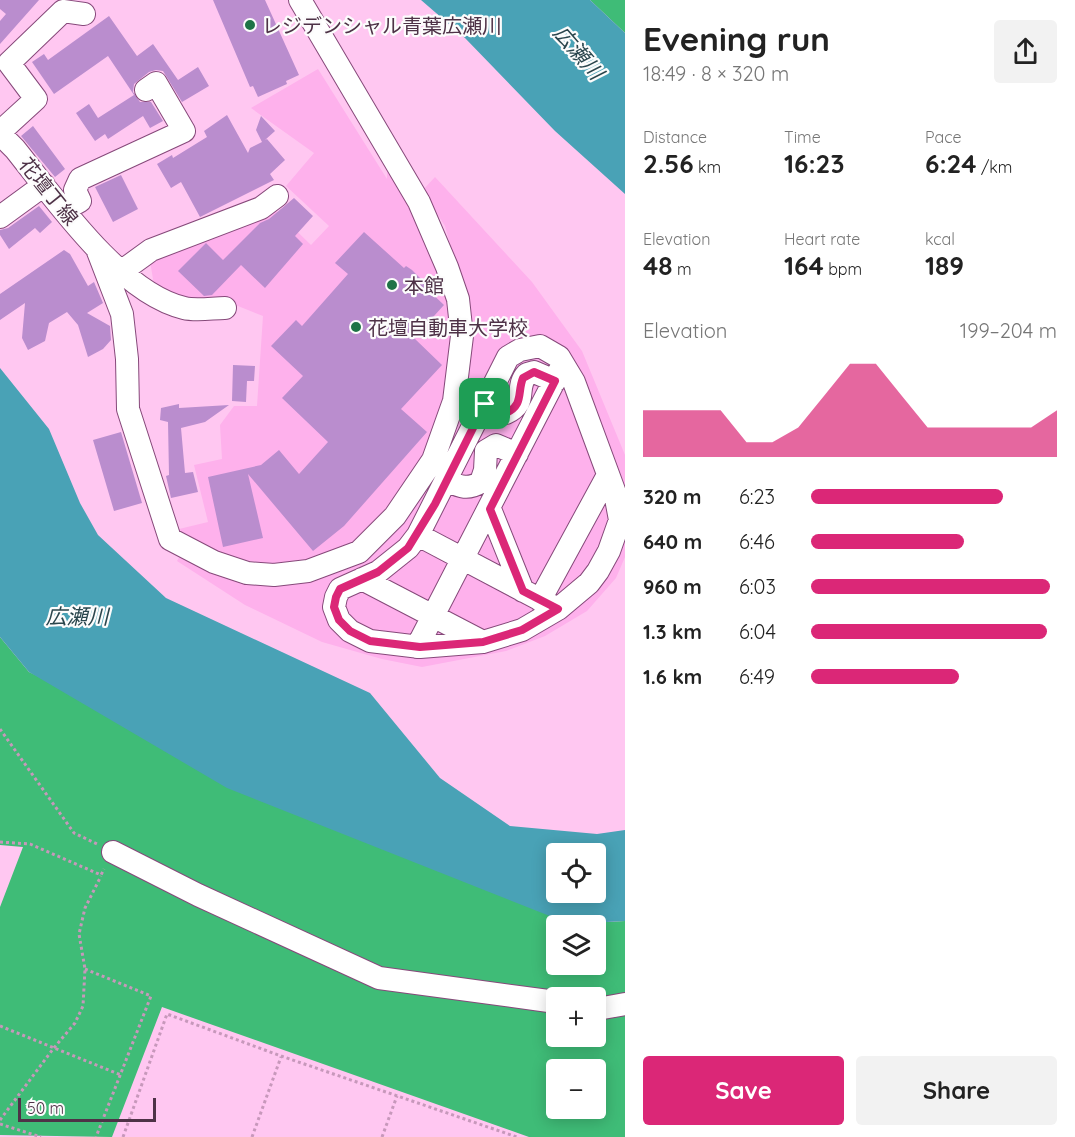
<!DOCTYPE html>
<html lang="en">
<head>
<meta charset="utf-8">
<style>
  body { margin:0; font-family:Quicksand,"Noto Sans JP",sans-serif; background:#f2f2f2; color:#222; height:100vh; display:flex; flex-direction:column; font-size:22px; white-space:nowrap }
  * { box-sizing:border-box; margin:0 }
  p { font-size:20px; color:#767676 }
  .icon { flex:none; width:33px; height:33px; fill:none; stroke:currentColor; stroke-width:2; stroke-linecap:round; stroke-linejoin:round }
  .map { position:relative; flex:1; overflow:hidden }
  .drawer { display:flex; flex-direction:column; background:#fff; width:450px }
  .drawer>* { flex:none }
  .tools { position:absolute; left:546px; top:843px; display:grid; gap:12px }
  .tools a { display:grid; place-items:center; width:60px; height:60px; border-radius:6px; background:#fff; box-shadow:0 3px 15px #0003; font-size:30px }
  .scale { position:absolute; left:18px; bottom:15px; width:138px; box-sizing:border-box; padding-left:6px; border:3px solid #4e3247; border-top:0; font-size:16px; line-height:21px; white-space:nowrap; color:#4e3247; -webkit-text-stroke:4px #fcfcfc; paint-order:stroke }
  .pin { position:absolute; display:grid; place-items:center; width:51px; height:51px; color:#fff; margin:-26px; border-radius:12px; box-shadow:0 3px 9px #0006 }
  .round { display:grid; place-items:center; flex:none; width:63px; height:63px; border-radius:6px; background:#f2f2f2 }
  .head { display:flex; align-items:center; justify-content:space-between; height:102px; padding:0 18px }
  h1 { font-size:33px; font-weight:800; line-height:45px }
  .metrics { display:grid; grid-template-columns:repeat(3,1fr); gap:9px; height:102px; padding:6px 18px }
  .metrics div { display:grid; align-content:center }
  .metrics b { font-size:26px; font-weight:800 }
  .metrics small { font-size:16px; font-weight:400 }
  .metrics p { font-size:16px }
  .chart { height:168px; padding:12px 18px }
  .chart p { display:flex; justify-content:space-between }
  .chart svg { width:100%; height:108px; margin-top:6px; fill:#db2777; opacity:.7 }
  .action { display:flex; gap:12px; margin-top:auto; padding:12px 18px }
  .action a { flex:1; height:69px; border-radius:6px; background:#db2777; color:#fff; font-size:24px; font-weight:800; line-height:69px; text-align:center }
  .action a+a { background:#f2f2f2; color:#222 }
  ul { padding:0 18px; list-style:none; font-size:20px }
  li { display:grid; grid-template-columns:96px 72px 1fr; align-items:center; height:45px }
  li i { height:15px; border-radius:8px; background:#db2777 }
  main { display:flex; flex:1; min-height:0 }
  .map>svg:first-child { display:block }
  .built { fill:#feb1ec }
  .forest { fill:#3fbc77; fill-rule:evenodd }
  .water { fill:#49a2b6; fill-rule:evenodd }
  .building { fill:#ba8dce }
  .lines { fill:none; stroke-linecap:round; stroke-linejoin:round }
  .minor-casing { stroke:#86497a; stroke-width:24 }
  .path { stroke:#c798bb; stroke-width:3; stroke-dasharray:3 3; stroke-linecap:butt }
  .minor { stroke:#fff; stroke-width:22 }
  .route-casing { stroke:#fff; stroke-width:12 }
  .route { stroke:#db2777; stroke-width:8 }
  .poi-dot { fill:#1e7346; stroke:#fcfcfc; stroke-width:2 }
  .labels { text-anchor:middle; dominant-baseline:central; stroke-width:4.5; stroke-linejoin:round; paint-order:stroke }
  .poi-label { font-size:20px; fill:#4e3247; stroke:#fcfcfc; text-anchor:start }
  .street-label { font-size:20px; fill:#4e3247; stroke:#fcfcfc }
  .water-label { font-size:21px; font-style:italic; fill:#2a464d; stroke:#fcfcfc }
</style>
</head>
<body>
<main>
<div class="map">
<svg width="625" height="1137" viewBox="0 0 625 1137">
  <rect width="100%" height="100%" fill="#ffc7f1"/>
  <path class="built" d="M 318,69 L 387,179 L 387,161 L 442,276 L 452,338 L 450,393 L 429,457 L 394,507 L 354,546 L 310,562 L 276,565 L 244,560 L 213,551 L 180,535 L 179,529 L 208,522 L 194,465 L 222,459 L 220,425 L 234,406 L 257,406 L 263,316 L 233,304 L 188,298 L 154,285 L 150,261 L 272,207 L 311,245 L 329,226 L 286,186 L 314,153 L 251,108 Z
    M 435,177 L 532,282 L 582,351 L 625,455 L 625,557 L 616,578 L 587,611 L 545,636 L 506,651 L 422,667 L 382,659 L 322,642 L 245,605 L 177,561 L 181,554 L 241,584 L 262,585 L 292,585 L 320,579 L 355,565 L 446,446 L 462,288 L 445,226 L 422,191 Z"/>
  <path class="forest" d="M 590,0 L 625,0 L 625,33 Z
    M 0,637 L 29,672 L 570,924 L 625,921 L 625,1137 L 529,1137 L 162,1007 L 112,1137 L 0,1135 L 0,907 L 23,847 L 0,845 ZM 556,926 L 596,926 L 596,964 L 556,964 ZM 556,998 L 596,998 L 596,1036 L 556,1036 ZM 556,1070 L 596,1070 L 596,1108 L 556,1108 Z"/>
  <path class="water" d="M 421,0 L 590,0 L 625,33 L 625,194 L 555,131 L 465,38 Z
    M 0,368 L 49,429 L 80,503 L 98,535 L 166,598 L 370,693 L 440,778 L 510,826 L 597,834 L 625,830 L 625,921 L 570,924 L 227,788 L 29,672 L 0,637 ZM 556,854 L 596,854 L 596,892 L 556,892 Z"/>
  <path class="building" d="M 0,0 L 39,0 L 0,44 L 0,21 L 6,14 L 0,9 Z
    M 213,0 L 265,0 L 299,75 L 286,81 L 287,84 L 258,97 L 253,86 L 250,87 Z
    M 109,16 L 137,56 L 153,44 L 178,80 L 198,67 L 209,86 L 182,102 L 163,71 L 156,70 L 149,72 L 134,84 L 133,92 L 140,102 L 151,102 L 163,121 L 150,128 L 143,116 L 108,139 L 105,134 L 95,141 L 76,113 L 89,104 L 98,118 L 134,95 L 108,56 L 54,94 L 32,62 L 44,54 L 48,60 Z
    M 227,115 L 248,153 L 250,148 L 262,142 L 256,130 L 261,116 L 275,131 L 265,140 L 267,139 L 285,160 L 270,174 L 274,180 L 200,217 L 181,182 L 171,188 L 157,164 L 172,155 L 173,158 L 207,137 L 204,131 Z
    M 33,126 L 65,169 L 55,177 L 21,136 Z
    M 121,175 L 138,209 L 113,222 L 95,187 Z
    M 294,198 L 313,216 L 295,236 L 303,244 L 265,288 L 241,265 L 212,295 L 204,296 L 178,271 L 206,243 L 223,260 L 260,223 L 269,219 Z
    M 39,206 L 52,222 L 40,233 L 35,228 L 9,249 L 0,235 L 0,230 L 8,228 Z
    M 364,232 L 404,268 L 406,266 L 412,270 L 426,284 L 424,286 L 444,305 L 414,338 L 442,365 L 401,409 L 427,432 L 344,526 L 313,551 L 248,474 L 263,538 L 223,547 L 208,477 L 261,465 L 279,450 L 299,474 L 328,442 L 282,398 L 303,376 L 271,346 L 296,320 L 302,326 L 348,274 L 335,263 Z
    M 64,250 L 70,254 L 88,286 L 94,282 L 103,303 L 87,313 L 110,326 L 111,340 L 103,349 L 88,357 L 78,325 L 67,312 L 49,323 L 45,341 L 28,350 L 22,338 L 25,303 L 0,320 L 0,294 Z
    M 233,365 L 255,366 L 254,381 L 247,381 L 246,402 L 232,401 Z
    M 179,404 L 179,408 L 229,405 L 205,422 L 181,428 L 185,473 L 193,472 L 198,492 L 171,498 L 166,476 L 169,475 L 168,422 L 160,420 L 161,408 Z
    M 121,432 L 142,503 L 114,511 L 93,440 Z"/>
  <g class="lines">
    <defs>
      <path id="minor" d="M 0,132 L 36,99 L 9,63 L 63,11 L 84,14
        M 0,134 L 15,149 C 55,199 120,293 184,308 C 196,311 213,308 225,308
        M 64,210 L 80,201 L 75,190 L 80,179 L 184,131 L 156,83 L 146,90
        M 0,217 L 44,185
        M 97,249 L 122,314 L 127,359 L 128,409 L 170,539 L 214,562 L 247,573 L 274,575 L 308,571 L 359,552 L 395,516 L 433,460 L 454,401 L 462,336 L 458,299 L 447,267 L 419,202 L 300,0
        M 122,271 L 151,250 L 261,208 L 277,196
        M 540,346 L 559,357 L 574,382 L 615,493 L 620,520 L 609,551 L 598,571 L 589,583 L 558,609 L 522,630 L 483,642 L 420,647 L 370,641 L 350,631 L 339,620 L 334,607 L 336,597 L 340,589 L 378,572 L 408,548 L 418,535 L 508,357 L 520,350 Z
        M 485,404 L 506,413 C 529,403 514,388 527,374 L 534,372 L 555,381
        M 447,481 C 461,487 468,490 481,482 L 485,470 L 486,451 L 496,445 L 517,454
        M 490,509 L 523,591
        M 418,535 L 558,609
        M 362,579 L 483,642
        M 540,600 L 608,475
        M 417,647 L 563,364
        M 113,852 L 198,895 L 379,978 L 556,1002
        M 596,1007 L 603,1008 L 625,1004"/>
    </defs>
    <use href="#minor" class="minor-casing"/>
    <path class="path" d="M 0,729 L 74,833 L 97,844
      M 0,842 L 30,844 L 101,875 L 104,869
      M 85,969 L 151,996 L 96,1137
      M 0,1026 L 121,1075
      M 0,1120 L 53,1049 L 75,1023 L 83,1006 L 85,969 L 79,934 L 85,908 L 101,876
      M 0,1124 L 41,1137
      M 123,1137 L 167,1014 L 281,1056 L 517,1137
      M 252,1137 L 281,1057
      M 382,1137 L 397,1096"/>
    <use href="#minor" class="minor"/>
  </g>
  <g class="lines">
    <defs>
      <path id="route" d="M 534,372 L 555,381 L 490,509 L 523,591 L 558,609 L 522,630 L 483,642 L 420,647 L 370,641 L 350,631 L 339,620 L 334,607 L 336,597 L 340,589 L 378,572 L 408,548 L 435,504 L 485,404 L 506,413 C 524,405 517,392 523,378 Z"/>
    </defs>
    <use href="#route" class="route-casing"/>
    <use href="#route" class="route"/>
  </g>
  <g class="poi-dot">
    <circle cx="250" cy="25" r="6"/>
    <circle cx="392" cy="285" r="6"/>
    <circle cx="356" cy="327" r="6"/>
  </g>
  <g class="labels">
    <g class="poi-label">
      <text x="262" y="25">レジデンシャル青葉広瀬川</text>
      <text x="404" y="285">本館</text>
      <text x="368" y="327">花壇自動車大学校</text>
    </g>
    <g class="street-label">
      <text transform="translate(49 191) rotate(51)">花壇丁線</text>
    </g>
    <g class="water-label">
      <text transform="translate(579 52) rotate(49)">広瀬川</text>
      <text x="77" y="616">広瀬川</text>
    </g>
  </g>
</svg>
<div class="tools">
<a><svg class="icon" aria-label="locate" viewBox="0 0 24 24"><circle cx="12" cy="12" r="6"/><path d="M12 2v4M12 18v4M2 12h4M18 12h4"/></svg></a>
<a><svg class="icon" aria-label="layers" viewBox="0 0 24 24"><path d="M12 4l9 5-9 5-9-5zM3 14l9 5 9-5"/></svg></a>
<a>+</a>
<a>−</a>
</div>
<div class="scale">50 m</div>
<div class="pin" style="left:485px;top:404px;background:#1e9e55"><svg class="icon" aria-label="arrive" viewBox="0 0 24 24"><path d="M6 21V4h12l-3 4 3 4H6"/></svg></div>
</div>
<section class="drawer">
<div class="head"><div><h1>Evening run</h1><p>18:49 · 8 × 320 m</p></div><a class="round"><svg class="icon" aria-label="share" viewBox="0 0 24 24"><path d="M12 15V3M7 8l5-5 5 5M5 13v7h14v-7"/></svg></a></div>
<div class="metrics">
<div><p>Distance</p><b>2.56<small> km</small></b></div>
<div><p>Time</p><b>16:23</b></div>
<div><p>Pace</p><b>6:24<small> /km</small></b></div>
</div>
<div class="metrics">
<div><p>Elevation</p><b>48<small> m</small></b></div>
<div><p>Heart rate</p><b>164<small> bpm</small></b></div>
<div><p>kcal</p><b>189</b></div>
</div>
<div class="chart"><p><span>Elevation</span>199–204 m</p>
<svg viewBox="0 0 160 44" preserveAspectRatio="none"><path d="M0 44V25L10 25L20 25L30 25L40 38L50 38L60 32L70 19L80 6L90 6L100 19L110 32L120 32L130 32L140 32L150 32L160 25V44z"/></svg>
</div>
<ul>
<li><b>320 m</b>6:23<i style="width:78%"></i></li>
<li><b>640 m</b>6:46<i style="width:62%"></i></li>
<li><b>960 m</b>6:03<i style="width:97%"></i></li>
<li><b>1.3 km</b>6:04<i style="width:96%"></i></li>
<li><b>1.6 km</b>6:49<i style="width:60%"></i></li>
</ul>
<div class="action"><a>Save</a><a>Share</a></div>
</section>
</main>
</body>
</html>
